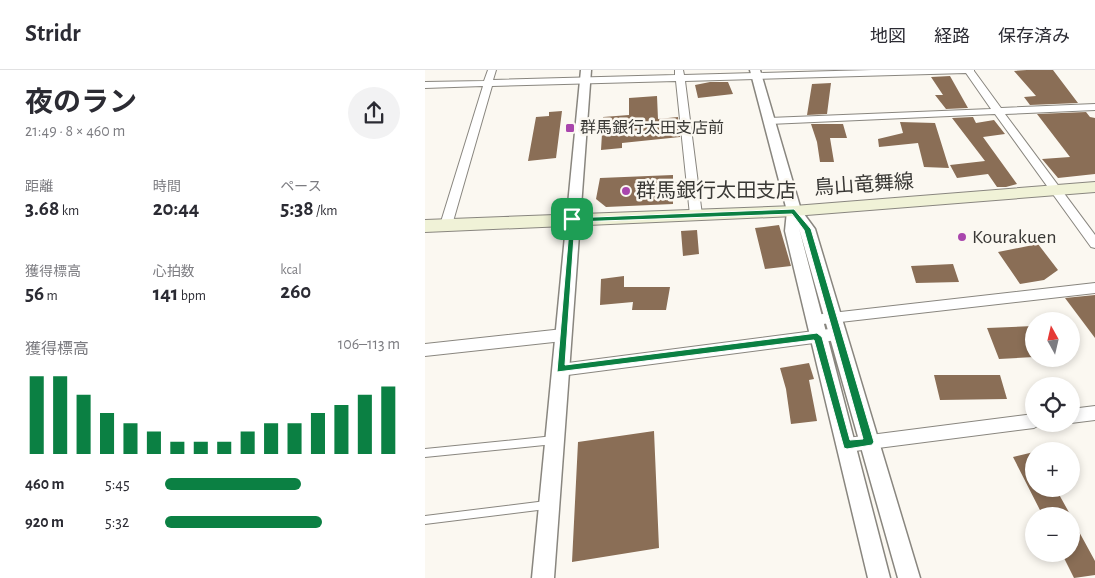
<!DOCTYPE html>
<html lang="ja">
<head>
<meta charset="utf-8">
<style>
  body { margin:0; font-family:"Alegreya Sans","Noto Sans JP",sans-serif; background:#f2f2f3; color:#2b2b33; height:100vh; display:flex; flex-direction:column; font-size:19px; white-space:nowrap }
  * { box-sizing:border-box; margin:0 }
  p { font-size:16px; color:#7c7c81 }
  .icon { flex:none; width:28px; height:28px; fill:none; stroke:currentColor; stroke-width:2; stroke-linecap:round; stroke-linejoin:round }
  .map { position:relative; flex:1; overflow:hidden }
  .details { display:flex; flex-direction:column; background:#fff; width:425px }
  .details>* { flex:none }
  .needle { width:32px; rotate:352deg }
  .tools { position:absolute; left:600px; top:242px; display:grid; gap:10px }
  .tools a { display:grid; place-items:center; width:55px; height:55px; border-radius:50%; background:#fff; box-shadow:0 2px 8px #0003; font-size:25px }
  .pin { position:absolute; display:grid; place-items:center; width:42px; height:42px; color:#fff; margin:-21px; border-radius:10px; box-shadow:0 2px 8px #0006 }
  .round { display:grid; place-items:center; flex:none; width:52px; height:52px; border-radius:26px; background:#f2f2f3 }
  .headline { display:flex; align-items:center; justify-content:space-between; height:85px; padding:0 25px }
  h1 { font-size:28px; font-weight:700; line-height:38px }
  .stats { display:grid; grid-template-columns:repeat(3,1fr); gap:8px; height:85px; padding:5px 25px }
  .stats div { display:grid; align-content:center }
  .stats b { font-size:21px; font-weight:700 }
  .stats small { font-size:14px; font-weight:400 }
  .stats p { font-size:14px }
  .chart { height:140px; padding:10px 25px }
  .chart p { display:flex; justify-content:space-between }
  .chart svg { width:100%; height:90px; margin-top:5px; stroke:#0b8043; stroke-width:6 }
  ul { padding:0 25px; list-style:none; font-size:16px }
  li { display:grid; grid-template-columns:80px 60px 1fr; align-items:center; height:38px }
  li i { height:12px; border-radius:6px; background:#0b8043 }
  header { display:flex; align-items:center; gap:30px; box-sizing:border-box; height:70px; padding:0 25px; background:#fff; border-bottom:1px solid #e1e1e2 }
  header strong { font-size:24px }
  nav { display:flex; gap:28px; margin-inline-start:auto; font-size:18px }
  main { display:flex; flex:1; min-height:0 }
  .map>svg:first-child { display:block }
  .building { fill:#8a6e56 }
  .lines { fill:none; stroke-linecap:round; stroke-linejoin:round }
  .service-casing { stroke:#89867f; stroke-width:2 }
  .minor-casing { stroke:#89867f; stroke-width:2 }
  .tertiary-casing { stroke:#89867f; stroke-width:3 }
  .secondary-casing { stroke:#89867f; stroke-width:2 }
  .service { fill:#fff; fill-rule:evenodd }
  .minor { fill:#fff; fill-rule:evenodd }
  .tertiary { fill:#fff; fill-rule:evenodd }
  .secondary { fill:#f0f2d7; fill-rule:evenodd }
  .route { fill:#0b8043; stroke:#fff; fill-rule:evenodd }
  .poi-dot { fill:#a946ad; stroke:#fbf8f1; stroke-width:2 }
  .labels { text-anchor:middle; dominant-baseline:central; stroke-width:5; stroke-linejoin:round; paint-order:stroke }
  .far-poi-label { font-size:16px; fill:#393835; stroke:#fbf8f1; text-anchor:start }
  .street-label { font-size:20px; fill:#393835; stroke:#fbf8f1 }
  .poi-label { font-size:20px; fill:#393835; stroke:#fbf8f1; text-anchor:start }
</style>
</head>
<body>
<header>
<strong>Stridr</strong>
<nav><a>地図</a><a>経路</a><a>保存済み</a></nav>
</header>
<main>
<section class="details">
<div class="headline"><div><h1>夜のラン</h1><p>21:49 · 8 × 460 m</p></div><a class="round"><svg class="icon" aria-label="share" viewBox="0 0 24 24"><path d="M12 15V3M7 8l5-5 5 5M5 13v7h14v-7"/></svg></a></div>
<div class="stats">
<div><p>距離</p><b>3.68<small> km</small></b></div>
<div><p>時間</p><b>20:44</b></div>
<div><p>ペース</p><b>5:38<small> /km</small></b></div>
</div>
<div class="stats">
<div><p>獲得標高</p><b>56<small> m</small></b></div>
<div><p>心拍数</p><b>141<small> bpm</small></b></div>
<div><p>kcal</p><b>260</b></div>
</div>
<div class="chart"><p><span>獲得標高</span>106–113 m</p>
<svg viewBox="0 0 160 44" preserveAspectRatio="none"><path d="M5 44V6M15 44V6M25 44V15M35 44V24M45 44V29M55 44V33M65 44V38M75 44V38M85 44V38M95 44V33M105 44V29M115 44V29M125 44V24M135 44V20M145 44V15M155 44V11"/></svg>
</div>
<ul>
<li><b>460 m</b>5:45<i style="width:58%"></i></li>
<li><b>920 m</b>5:32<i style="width:67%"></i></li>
</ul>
</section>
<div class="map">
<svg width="670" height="508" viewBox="0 0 670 508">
  <rect width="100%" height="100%" fill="#fbf8f1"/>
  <path class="building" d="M 602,0 L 628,0 L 653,33 L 605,35 L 599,27 L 611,26 L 589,1 Z
    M 525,6 L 543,38 L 521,39 L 510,25 L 518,25 L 506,7 Z
    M 285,12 L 303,12 L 308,24 L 273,28 L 270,15 Z
    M 406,13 L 402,44 L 382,45 L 387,14 Z
    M 232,26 L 233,49 L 253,47 L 255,67 L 197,73 L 197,78 L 176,80 L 178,47 L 204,45 L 204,28 Z
    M 137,41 L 131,88 L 103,91 L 111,47 L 124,46 L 124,42 Z
    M 661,42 L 665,47 L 670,48 L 670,104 L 633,108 L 617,89 L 645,87 L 612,44 Z
    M 548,47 L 551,53 L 569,50 L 580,64 L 558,67 L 592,114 L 581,117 L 572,117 L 563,104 L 532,108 L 525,95 L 560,91 L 527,48 Z
    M 475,52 L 510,53 L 524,98 L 499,97 L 493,73 L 454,77 L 453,69 L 478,63 Z
    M 386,54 L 418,54 L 422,68 L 405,68 L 409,92 L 395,92 L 392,72 Z
    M 248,105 L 248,112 L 260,113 L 259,126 L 248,127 L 248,134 L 181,137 L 171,129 L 175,108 Z
    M 354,155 L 366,196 L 340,199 L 330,158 Z
    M 272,160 L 274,184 L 258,186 L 256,161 Z
    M 613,174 L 633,200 L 619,210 L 595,214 L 573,182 Z
    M 528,194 L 534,212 L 491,213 L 486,196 Z
    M 199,206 L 199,217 L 245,217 L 241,240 L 207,240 L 208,232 L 175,235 L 176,209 Z
    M 670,225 L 670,268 L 640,228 Z
    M 609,256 L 609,287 L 574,289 L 562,258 Z
    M 384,293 L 389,309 L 384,310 L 392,351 L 366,354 L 361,319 L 355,298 Z
    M 509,305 L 575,305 L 582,329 L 515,330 Z
    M 229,361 L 234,478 L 147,492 L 153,372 Z
    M 609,382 L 609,419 L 631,419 L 646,446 L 618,446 L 588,387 Z
    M 646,447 L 670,491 L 670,505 L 649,508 L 637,484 L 646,484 Z"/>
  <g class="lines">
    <defs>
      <path id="service" d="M 129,366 L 132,367 L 133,370 L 132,373 L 129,374 L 0,387 L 0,379 Z
        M 121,431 L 124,432 L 125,435 L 124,438 L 121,439 L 0,454 L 0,446 Z"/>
      <path id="minor" d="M 63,0 L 71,0 L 68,10 L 250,5 L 250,0 L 258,0 L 259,5 L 447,0 L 549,0 L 549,1 L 576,38 L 670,34 L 670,40 L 580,44 L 670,165 L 670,178 L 666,177 L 570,44 L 344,54 L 339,51 L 344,48 L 566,39 L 541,3 L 260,11 L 277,145 L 271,149 L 265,145 L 251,11 L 67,16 L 27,155 L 25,158 L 17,158 L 15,155 L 58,16 L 0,18 L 0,12 L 59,11 Z
        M 670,213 L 670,223 L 389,255 L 384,254 L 382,250 L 384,246 L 389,245 Z
        M 412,258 L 417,260 L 419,264 L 417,268 L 412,270 L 135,306 L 130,304 L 128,300 L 130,296 L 135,294 Z
        M 138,259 L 143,261 L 145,265 L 143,269 L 138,271 L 0,286 L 0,274 Z
        M 670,336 L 670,350 L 646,353 L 646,339 Z
        M 609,344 L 609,354 L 616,354 L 609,358 L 422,382 L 416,380 L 414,375 L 416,370 L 422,368 Z"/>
      <path id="tertiary" d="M 156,0 L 166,0 L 129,508 L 107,508 Z
        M 325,0 L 335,0 L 376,140 L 390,159 L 495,508 L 473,508 L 374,158 L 465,508 L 443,508 L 360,161 L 362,141 Z"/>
      <path id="secondary" d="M 670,112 L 670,122 L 369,146 L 0,162 L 0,150 L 369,136 Z"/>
    </defs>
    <use href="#service" class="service-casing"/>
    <use href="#minor" class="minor-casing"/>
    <use href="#tertiary" class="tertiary-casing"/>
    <use href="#secondary" class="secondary-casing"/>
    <use href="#service" class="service"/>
    <use href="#minor" class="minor"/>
    <use href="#tertiary" class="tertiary"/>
    <use href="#secondary" class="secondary"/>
  </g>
  <path class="route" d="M 369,139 L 386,159 L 449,372 L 447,375 L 422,379 L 419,378 L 389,270 L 132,302 L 145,148 ZM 367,144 L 379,160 L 438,369 L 425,370 L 397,267 L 392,263 L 140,295 L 150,152 Z"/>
  <g class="poi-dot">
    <rect x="140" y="53" width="10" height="10" rx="2.5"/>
    <circle cx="201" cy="121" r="5"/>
    <circle cx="537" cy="167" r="5"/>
  </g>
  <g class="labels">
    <g class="far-poi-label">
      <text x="155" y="58">群馬銀行太田支店前</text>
    </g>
    <g class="street-label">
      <text transform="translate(439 115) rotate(-4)">鳥山竜舞線</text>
    </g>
    <g class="poi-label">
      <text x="211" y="121">群馬銀行太田支店</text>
      <text x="547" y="167">Kourakuen</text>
    </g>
  </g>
</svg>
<div class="tools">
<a><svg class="needle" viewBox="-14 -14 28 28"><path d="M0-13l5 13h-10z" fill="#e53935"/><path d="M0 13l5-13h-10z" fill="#7c7c81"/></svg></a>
<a><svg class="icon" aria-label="locate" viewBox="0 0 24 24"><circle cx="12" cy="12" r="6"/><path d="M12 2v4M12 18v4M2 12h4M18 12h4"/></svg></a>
<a>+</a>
<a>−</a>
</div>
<div class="pin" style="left:147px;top:149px;background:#1e9e55"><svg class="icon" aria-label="arrive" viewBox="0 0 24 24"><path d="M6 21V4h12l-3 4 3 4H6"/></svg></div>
</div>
</main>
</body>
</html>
